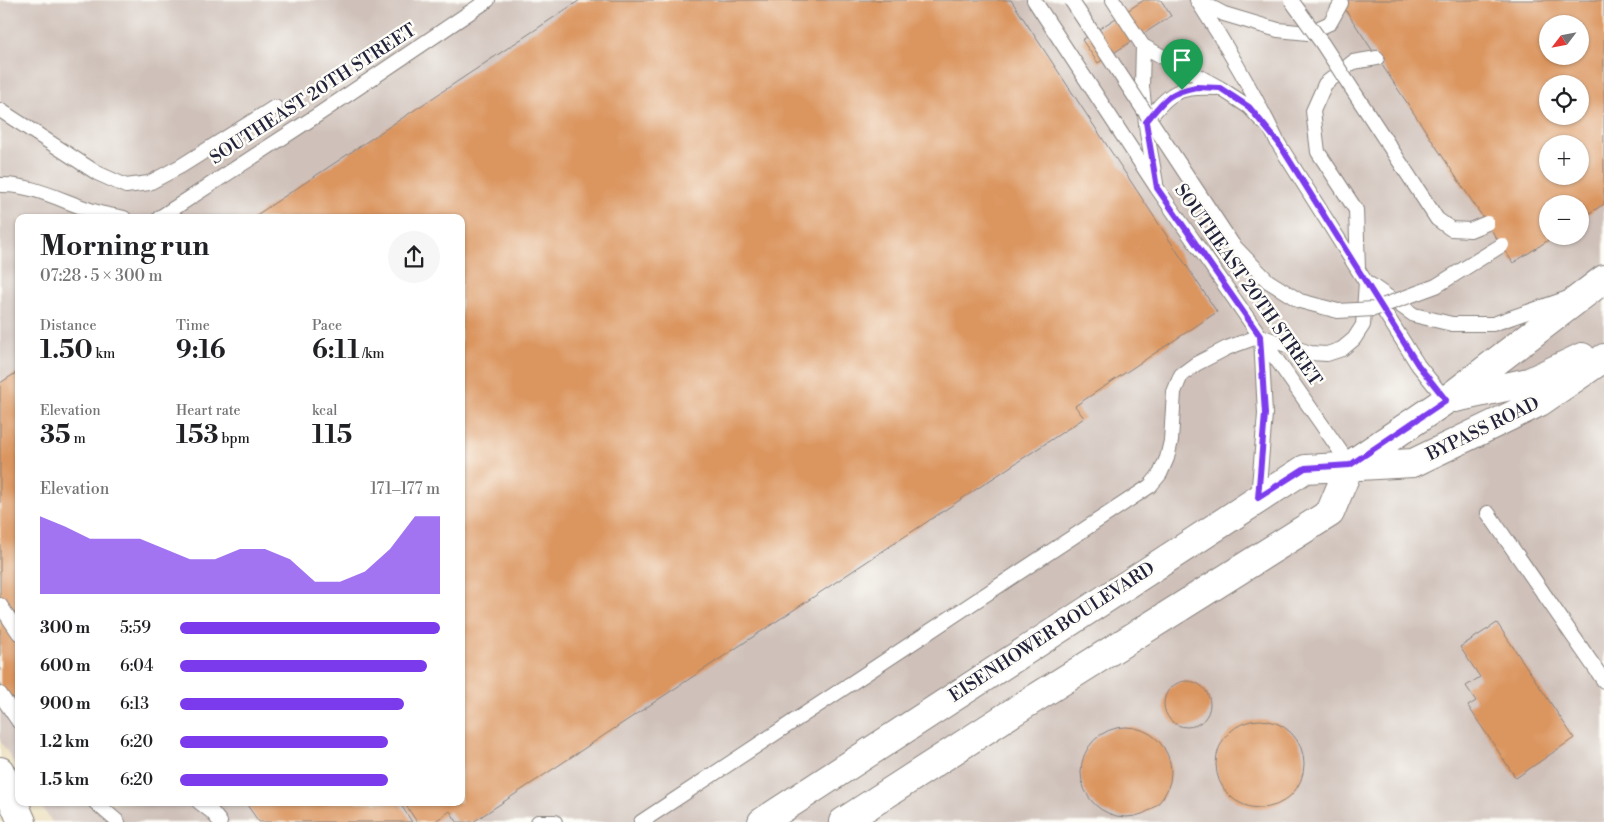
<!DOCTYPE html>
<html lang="en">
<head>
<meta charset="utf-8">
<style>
  body { margin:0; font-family:"Libre Bodoni",serif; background:#f6f6f6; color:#202124; height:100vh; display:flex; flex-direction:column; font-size:19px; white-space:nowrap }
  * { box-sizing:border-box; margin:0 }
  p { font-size:16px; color:#757577 }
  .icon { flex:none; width:28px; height:28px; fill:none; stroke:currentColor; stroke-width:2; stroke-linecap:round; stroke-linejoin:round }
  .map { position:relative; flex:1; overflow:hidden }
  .side { position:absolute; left:15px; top:214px; width:450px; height:592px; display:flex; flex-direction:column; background:#fff; border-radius:10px; box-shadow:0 1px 4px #0004 }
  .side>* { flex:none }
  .needle { width:32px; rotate:238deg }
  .fabs { position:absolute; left:1539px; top:15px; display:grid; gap:10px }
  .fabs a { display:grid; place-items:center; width:50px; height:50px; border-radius:50%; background:#fff; box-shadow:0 1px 4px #0004; font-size:25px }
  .pin { position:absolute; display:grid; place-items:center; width:42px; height:42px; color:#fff; margin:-51px -21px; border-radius:50% 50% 50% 0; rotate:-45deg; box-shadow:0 0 5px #0007 }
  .pin .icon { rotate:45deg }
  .round { display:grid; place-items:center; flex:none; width:52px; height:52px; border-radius:26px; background:#f6f6f6 }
  .summary { display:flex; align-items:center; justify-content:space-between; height:85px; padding:0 25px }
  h1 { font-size:28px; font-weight:700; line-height:38px }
  .figures { display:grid; grid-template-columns:repeat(3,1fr); gap:8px; height:85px; padding:5px 25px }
  .figures div { display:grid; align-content:center }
  .figures b { font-size:25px; font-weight:700 }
  .figures small { font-size:14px; font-weight:400 }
  .figures p { font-size:14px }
  .chart { height:140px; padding:10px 25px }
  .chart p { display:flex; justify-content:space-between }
  .chart svg { width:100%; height:90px; margin-top:5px; fill:#7c3aed; opacity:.7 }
  ul { padding:0 25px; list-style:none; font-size:16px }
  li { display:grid; grid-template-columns:80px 60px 1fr; align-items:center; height:38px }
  li i { height:12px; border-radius:6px; background:#7c3aed }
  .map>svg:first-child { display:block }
  .industrial { fill:#cfc1ba; fill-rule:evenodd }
  .building { fill:#db9661; fill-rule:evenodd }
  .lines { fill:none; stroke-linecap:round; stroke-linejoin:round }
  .service-casing { stroke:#87807c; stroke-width:16 }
  .minor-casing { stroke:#87807c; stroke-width:30 }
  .tertiary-casing { stroke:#87807c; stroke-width:30 }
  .service { stroke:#fff; stroke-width:14 }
  .minor { stroke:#fff; stroke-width:28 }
  .tertiary { stroke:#fff; stroke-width:28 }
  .service-bridge-casing { stroke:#87807c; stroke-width:16; stroke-linecap:butt }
  .service-bridge { stroke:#fff; stroke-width:14 }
  .route-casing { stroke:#fff; stroke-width:10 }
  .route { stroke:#7c3aed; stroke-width:6 }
  .labels { text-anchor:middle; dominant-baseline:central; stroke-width:5; stroke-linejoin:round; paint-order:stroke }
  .street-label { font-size:18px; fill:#22223b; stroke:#fdfcf7 }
</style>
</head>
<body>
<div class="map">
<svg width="1604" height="822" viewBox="0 0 1604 822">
  <rect width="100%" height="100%" fill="#fdfcf7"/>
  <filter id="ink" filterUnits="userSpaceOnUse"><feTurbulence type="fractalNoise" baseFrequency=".02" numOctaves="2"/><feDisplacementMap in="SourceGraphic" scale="10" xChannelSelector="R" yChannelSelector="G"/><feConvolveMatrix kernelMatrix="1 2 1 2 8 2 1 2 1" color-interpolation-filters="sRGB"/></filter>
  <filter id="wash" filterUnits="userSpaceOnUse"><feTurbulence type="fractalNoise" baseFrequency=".0096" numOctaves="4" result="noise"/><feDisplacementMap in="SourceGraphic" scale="20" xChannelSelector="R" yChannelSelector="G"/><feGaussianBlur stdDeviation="1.12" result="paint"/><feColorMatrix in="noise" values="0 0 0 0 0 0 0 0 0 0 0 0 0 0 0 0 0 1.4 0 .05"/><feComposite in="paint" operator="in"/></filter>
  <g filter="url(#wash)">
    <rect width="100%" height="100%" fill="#ecdfbe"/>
    <path class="industrial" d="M 0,0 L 1604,0 L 1604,822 L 52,822 L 39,803 L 461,802 L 461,218 L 19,218 L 19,770 L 0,741 ZM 1548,24 L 1580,24 L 1580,56 L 1548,56 ZM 1548,84 L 1580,84 L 1580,116 L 1548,116 ZM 1548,144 L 1580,144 L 1580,176 L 1548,176 ZM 1548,204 L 1580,204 L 1580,236 L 1548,236 Z"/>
    <g id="blocks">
      <path class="building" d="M 580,0 L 1011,0 L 1217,312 L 1075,406 L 1084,418 L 473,822 L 457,822 L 450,811 L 434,822 L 417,822 L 404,802 L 461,802 L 461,218 L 252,218 Z
        M 1144,0 L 1161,0 L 1171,16 L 1098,63 L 1082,40 Z
        M 1339,0 L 1604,0 L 1604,204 L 1580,219 L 1580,204 L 1548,204 L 1548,236 L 1555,236 L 1513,263 ZM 1548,24 L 1580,24 L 1580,56 L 1548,56 ZM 1548,84 L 1580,84 L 1580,116 L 1548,116 ZM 1548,144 L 1580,144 L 1580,176 L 1548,176 Z
        M 19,371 L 19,699 L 0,694 L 0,383 Z
        M 1497,623 L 1574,738 L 1516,778 L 1468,706 L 1476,701 L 1466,686 L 1480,677 L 1460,647 Z
        M1164 704a23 23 0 1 1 46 0a23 23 0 1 1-46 0Z
        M1216 764a44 44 0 1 1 88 0a44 44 0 1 1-88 0Z
        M1081 772a45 45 0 1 1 90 0a45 45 0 1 1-90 0Z
        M 245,802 L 399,802 L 412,822 L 259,822 Z"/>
    </g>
  </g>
  <g filter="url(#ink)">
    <use href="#blocks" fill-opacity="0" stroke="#87807c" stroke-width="1"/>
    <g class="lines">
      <defs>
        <path id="service" d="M 1034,0 L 1157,188 L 1350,465
          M 1113,0 L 1143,46 L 1220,88 L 1249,107 L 1263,122
          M 1197,0 C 1227,46 1254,93 1278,143 L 1418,365 L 1446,400
          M 1199,1 L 1224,14 L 1278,30 L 1308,33 L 1330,23 L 1341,3
          M 1143,46 L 1142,86 L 1147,133 L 1156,183
          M 0,110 L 97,173 L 126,186 L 149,183 L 181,166 L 275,107
          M 1146,122 C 1170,92 1177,86 1216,88
          M 0,185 C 34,184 65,203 97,212 C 105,215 115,216 124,218
          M 159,218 L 319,114 L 488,0
          M 1358,268 L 1356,210 L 1318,152 L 1313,111 L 1325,84 L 1353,62 L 1377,58
          M 1371,285 L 1414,315 L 1452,324 L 1493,324 L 1565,299
          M 1258,498 L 1265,414 L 1261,337
          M 1488,513 L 1604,681
          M 0,605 L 19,633
          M 0,694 L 19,722
          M 95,802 L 118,822
          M 199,802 L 212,812 L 220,822
          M 538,822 L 555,822
          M 641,822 L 1150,486 L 1160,474 L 1167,458 L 1171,441 L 1174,392 L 1181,375 L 1196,364 L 1227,348 L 1260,336 L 1310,353 L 1327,354 L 1342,349 L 1354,339 L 1363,325 L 1366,282"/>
        <path id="minor" d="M 0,771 L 22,822"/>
        <path id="tertiary" d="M 1455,398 L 1529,382 L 1582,357
          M 762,822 L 1305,469 L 1413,463 L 1540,402 L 1604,358
          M 843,822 L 1018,709 L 1330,513 L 1350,465 L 1446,400 L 1604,279"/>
      </defs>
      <use href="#service" class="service-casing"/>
      <use href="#minor" class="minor-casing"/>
      <use href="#tertiary" class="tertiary-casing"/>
      <use href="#service" class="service"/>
      <use href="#minor" class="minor"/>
      <use href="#tertiary" class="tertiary"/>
      <defs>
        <path id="service-bridge" d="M 1071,0 L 1233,245 L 1268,281 L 1300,301 L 1338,311 L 1374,309 L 1436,286 L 1502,245
          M 1291,0 L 1322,43 L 1437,219 L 1451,229 L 1470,230 L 1487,223"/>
      </defs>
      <use href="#service-bridge" class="service-bridge-casing"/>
      <use href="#service-bridge" class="service-bridge"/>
    </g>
  </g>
  <g class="lines" filter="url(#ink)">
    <defs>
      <path id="route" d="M 1196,87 L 1220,88 L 1249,107 L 1278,142 L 1418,365 L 1446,400 L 1350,465 L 1305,468 L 1258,498 L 1265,414 L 1260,336 L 1157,188 L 1146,122 C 1164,100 1167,93 1196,87 Z"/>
    </defs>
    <use href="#route" class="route-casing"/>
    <use href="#route" class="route"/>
  </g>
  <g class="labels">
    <g class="street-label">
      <text transform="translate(313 94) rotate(-33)">SOUTHEAST 20TH STREET</text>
      <text transform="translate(1248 285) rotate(55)">SOUTHEAST 20TH STREET</text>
      <text transform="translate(1483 429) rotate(-26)">BYPASS ROAD</text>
      <text transform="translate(1052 632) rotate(-33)">EISENHOWER BOULEVARD</text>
    </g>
  </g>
</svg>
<div class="fabs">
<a><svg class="needle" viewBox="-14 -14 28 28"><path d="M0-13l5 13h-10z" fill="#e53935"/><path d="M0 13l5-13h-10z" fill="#757577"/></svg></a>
<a><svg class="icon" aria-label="locate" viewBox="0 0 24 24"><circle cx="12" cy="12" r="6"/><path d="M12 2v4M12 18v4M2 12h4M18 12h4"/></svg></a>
<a>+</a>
<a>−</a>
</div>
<div class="pin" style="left:1182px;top:90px;background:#1e9e55"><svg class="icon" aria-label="arrive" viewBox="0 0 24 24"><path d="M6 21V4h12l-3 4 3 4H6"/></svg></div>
<section class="side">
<div class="summary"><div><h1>Morning run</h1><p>07:28 · 5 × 300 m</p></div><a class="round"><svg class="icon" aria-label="share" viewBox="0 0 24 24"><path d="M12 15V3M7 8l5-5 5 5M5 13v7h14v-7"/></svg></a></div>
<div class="figures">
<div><p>Distance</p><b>1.50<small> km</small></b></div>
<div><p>Time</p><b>9:16</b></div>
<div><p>Pace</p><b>6:11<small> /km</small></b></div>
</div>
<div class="figures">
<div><p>Elevation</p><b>35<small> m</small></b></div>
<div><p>Heart rate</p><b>153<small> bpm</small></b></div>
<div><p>kcal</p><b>115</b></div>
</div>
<div class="chart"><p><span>Elevation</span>171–177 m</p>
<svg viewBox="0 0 160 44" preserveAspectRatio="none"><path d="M0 44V6L10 11L20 17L30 17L40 17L50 22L60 27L70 27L80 22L90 22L100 27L110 38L120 38L130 33L140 22L150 6L160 6V44z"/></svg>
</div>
<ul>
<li><b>300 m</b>5:59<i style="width:100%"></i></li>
<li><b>600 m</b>6:04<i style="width:95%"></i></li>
<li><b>900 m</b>6:13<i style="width:86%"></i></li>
<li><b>1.2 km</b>6:20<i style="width:80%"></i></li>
<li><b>1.5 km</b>6:20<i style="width:80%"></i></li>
</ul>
</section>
</div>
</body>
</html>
